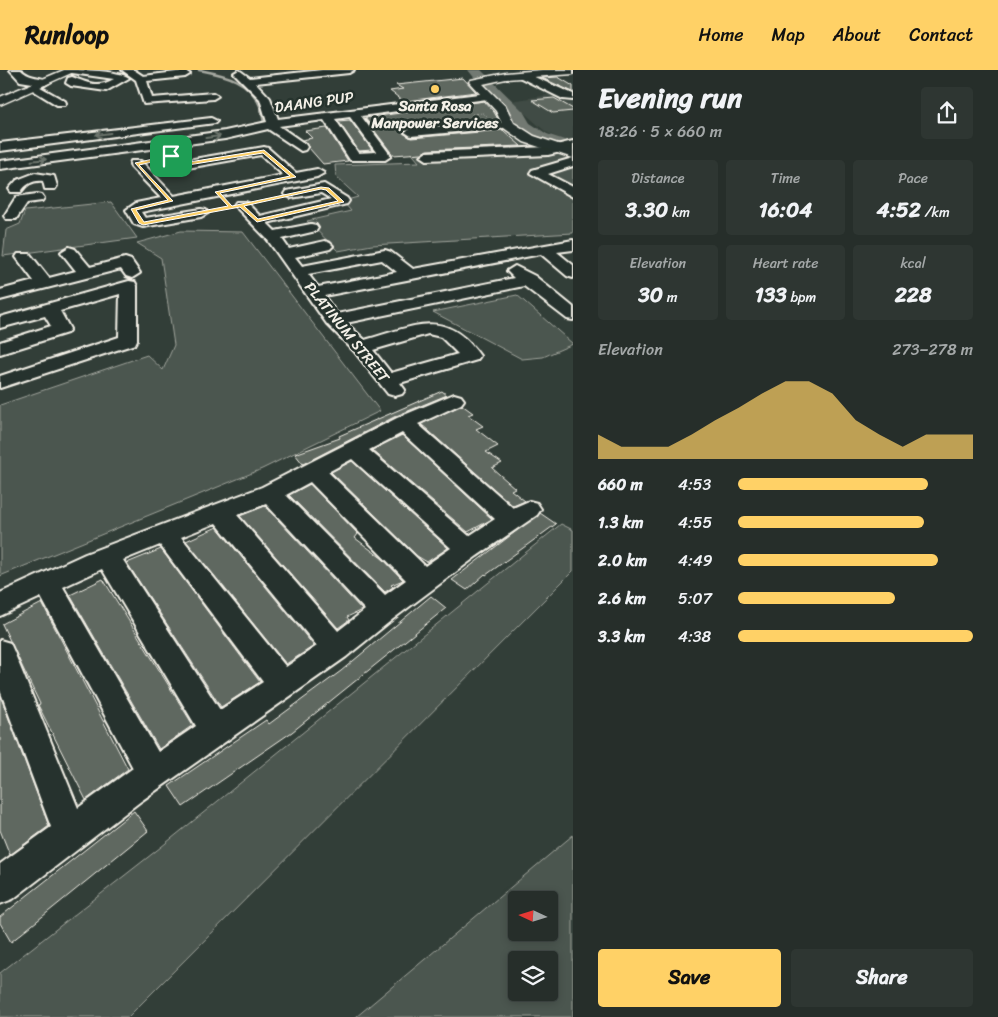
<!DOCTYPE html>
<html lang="en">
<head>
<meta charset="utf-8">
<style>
  body { margin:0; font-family:Sriracha,sans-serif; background:#2e3632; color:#f1f3f6; height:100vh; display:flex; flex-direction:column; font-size:19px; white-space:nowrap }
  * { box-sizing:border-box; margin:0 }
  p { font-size:16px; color:#a4a8a8 }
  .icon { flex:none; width:28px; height:28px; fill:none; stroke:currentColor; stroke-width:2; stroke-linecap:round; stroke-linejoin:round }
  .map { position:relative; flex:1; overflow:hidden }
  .drawer { display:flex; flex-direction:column; background:#262e2a; width:425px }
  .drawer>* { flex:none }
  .needle { width:32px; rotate:274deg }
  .controls { position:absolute; left:508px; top:821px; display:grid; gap:10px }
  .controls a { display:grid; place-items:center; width:50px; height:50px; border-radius:5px; background:#262e2a; box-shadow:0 2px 8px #0003,0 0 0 1px #424a47; font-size:25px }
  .pin { position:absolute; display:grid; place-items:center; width:42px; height:42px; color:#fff; margin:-21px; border-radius:10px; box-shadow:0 2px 8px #0006 }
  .round { display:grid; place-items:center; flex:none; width:52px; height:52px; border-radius:5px; background:#2e3632 }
  .headline { display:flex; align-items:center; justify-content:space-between; height:85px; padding:0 25px }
  h1 { font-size:28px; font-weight:700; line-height:38px }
  .figures { display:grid; grid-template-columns:repeat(3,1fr); gap:8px; height:85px; padding:5px 25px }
  .figures div { display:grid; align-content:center; border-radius:5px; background:#2e3632; text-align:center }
  .figures b { font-size:21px; font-weight:700 }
  .figures small { font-size:14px; font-weight:400 }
  .figures p { font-size:14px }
  .chart { height:140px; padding:10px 25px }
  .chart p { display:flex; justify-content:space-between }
  .chart svg { width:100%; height:90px; margin-top:5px; fill:#ffd166; opacity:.7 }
  .button { display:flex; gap:10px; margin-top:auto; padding:10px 25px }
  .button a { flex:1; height:58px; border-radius:5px; background:#ffd166; color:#111; font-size:20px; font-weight:700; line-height:58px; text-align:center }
  .button a+a { background:#2e3632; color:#f1f3f6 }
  ul { padding:0 25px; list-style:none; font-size:16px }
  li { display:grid; grid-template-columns:80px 60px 1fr; align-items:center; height:38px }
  li i { height:12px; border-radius:6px; background:#ffd166 }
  header { display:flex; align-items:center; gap:30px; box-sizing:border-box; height:70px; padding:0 25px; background:#ffd166; color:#111 }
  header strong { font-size:24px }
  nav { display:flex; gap:28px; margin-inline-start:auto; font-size:18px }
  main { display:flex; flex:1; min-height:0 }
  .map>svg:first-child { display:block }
  .built { fill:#404b44 }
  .green { fill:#4c564f; stroke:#a0a49c; fill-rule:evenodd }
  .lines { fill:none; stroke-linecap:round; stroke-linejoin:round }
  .stream { stroke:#a6a9a1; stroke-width:2.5 }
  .river { fill:#727972; fill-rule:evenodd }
  .building { fill:#5f6861; stroke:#f4f1e8 }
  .minor-casing { stroke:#f4f1e8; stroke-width:4 }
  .major-casing { stroke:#f4f1e8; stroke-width:3 }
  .path { stroke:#f4f1e8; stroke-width:1; stroke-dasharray:0.5 2; stroke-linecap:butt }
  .minor { fill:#26332d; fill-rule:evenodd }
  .major { fill:#26332d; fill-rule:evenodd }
  .oneway { stroke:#6e766e }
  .route { fill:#ffd166; stroke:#fff; fill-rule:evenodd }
  .poi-dot { fill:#ffd166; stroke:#26332d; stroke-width:2 }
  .labels { text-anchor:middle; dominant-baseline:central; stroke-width:5; stroke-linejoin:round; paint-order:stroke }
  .far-street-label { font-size:15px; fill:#f4f1e8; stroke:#26332d }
  .far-poi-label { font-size:15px; font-weight:bold; fill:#f4f1e8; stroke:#26332d }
</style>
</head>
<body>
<header>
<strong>Runloop</strong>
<nav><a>Home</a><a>Map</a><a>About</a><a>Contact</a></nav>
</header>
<main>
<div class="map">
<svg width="573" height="947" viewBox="0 0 573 947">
  <rect width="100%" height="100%" fill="#323e38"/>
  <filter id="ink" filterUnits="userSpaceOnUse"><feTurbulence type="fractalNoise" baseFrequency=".02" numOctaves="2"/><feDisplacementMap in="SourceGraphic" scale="10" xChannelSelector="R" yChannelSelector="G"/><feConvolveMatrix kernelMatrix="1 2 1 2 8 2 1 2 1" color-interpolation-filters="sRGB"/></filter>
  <g filter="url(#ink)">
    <path class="built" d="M 573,21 L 573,75 L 546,62 L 511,31 Z"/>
    <path class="green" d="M 502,54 L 531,75 L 573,86 L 573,163 L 372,175 L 338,181 L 307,151 L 351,141 L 344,133 L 347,130 L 358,127 L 336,107 L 335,95 L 419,92 L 394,62 Z
      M 111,132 L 137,168 L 3,186 L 6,160 L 20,154 L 25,141 Z
      M 181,161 L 243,162 L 380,341 L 262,399 L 0,506 L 0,335 L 147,285 L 163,300 L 174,275 L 161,188 L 137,173 Z
      M 517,225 L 573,274 L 543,287 L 522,289 L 433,242 Z
      M 561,454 L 573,460 L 573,501 L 128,947 L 0,947 L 0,903 L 161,777 Z
      M 573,765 L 573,947 L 356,947 ZM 516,830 L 549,830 L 549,862 L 516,862 ZM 516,890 L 549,890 L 549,922 L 516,922 Z"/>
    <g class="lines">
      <path class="stream" d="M 199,0 C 224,5 249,9 260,36 C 263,44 263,52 266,59"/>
      <path class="river" d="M 468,0 L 481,0 L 523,41 L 530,53 L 547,64 L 573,73 L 573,82 L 537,70 L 520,59 L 512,46 L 481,16 Z"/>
    </g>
    <path class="building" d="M 558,7 L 573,16 L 573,22 L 542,8 Z
      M 463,8 L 476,22 L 399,32 L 403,31 L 390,21 L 403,19 L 396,15 Z
      M 554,28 L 573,39 L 573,41 L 553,43 L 532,30 Z
      M 484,31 L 494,42 L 499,51 L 411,56 L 403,63 L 411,68 L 503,60 L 521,76 L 427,80 L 422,83 L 393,85 L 365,48 Z
      M 350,50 L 372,80 L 359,81 L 338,51 Z
      M 327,58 L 348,91 L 323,94 L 302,70 L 312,68 L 305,61 Z
      M 442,321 L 447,325 L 396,346 L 303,394 L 295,384 L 340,368 L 339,366 Z
      M 462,335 L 473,343 L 468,345 L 483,356 L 476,359 L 498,376 L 486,382 L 502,393 L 492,398 L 515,418 L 511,420 L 525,431 L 513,436 L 421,354 Z
      M 402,365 L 492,449 L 468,462 L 372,380 Z
      M 352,391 L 448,478 L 427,492 L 417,486 L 331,402 Z
      M 310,414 L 358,464 L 355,468 L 383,489 L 403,510 L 391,515 L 393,517 L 385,522 L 289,425 Z
      M 265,436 L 362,540 L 347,547 L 349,550 L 338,558 L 240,446 Z
      M 540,443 L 556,454 L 486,505 L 485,504 L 467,520 L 452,510 Z
      M 217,457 L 314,576 L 286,594 L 186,471 Z
      M 161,479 L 260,612 L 221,637 L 127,493 Z
      M 103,509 L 193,655 L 159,679 L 70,525 Z
      M 431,526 L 446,538 L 292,662 L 183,737 L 169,716 L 266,650 L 269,654 L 341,601 Z
      M 42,533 L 128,699 L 86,730 L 38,635 L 40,634 L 2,554 Z
      M 0,625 L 49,756 L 10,785 L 0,760 Z
      M 134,741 L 148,761 L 11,872 L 0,853 L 0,847 Z"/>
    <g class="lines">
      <defs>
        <path id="minor" d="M 10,0 L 21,0 C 31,10 40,5 50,12 L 45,15 L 20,11 Z
          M 67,0 C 82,0 118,0 129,8 L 106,21 L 71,16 L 66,13 L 68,8 L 72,7 C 86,12 97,19 114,9 L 72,3 Z
          M 122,0 L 134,0 L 143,6 L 185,1 L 190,4 L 185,7 L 147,11 L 152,28 L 213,23 L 218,26 L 213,29 L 144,34 L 136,10 Z
          M 239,0 L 250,8 L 322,0 L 354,0 L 349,3 L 256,13 L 270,28 L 278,49 L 487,23 L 492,26 L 487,29 L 361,46 L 391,86 L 385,90 L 350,90 L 324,50 L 279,56 L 305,74 L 307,77 L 305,80 L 301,81 L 268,59 L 225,69 L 0,99 L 0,91 L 225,61 L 267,52 L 260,29 L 234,3 ZM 350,47 L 376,82 L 358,83 L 335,49 Z
          M 523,2 L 573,24 L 573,30 L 563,29 L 519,7 L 518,5 Z
          M 35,14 L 65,31 L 66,33 L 65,35 L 57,35 L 31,19 L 30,17 Z
          M 211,48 L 217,51 L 215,53 L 0,81 L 0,73 Z
          M 509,52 L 513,53 L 513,57 L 411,66 L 405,62 L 411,58 Z
          M 573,71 L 573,79 L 548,85 L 427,90 L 421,86 L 427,82 L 548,77 Z
          M 264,77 L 268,78 L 296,103 L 317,99 L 324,103 L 317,107 L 141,142 L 145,148 L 201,139 L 206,140 L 208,143 L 201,147 L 143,157 L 134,154 L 126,140 L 136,133 L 161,128 L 131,97 L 130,94 L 131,91 L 141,91 L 174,126 L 283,105 L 261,85 L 182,99 L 176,95 L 182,91 Z
          M 573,88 L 573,96 L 548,104 L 573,117 L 573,127 L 530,103 L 532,100 Z
          M 35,103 L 54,106 L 57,116 L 55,119 L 45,119 L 43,111 C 33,110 26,114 21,122 L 11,122 L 9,119 L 17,110 Z
          M 324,114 L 347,128 L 349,131 L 347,134 L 267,153 L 275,161 L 311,154 L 316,155 L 318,158 L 316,161 L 282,169 L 289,179 L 325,171 L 330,173 L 333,176 L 330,179 L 295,187 L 302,196 L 385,180 L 391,182 L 413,199 L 573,170 L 573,180 L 557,182 L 573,195 L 573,208 L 567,206 L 541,184 L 324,226 L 337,244 L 514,208 L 507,201 L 515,196 L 535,206 L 573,237 L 573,250 L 567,249 L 524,216 L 346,253 L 365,270 C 413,257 445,236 480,286 L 477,290 L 400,313 L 405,320 L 402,324 L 395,326 L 388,324 L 354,281 L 327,254 L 267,169 L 234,135 L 236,132 L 246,132 L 260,146 L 331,129 L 321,123 L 291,128 L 284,124 L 286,121 ZM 382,190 L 397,202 L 318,217 L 308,204 ZM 428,264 L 441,267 L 458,284 L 391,303 L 373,280 Z
          M 37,124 L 42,125 L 44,128 L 42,131 L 27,133 L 16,149 L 6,149 L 4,146 L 16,127 Z
          M 69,177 L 75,179 L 90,197 L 125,188 L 131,190 L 140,203 L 132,208 L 126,206 L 121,199 L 0,230 L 0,220 L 34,211 L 16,187 L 18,184 L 30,184 L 49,208 L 76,201 L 61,182 Z
          M 129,211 L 135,212 L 137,216 L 137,270 L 135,274 L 0,318 L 0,306 L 119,267 L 120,224 L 60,241 L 70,259 L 67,263 L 0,284 L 0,272 L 51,256 L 45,246 L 0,258 L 0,247 Z
          M 454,324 L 461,326 L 464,330 L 461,334 L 418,354 L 513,438 L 529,431 L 537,433 L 541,439 L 537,445 L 477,486 L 393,549 L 346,587 L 141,731 L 13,829 L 0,834 L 0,794 L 51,757 L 0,620 L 0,570 L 10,573 L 14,582 L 78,738 L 133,698 L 41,527 L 0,546 L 0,523 L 85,484 L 262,417 L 397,348 ZM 402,363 L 495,449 L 469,466 L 369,380 ZM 352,389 L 451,478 L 425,496 L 328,402 ZM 310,412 L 406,510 L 385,525 L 286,425 ZM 266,434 L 365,540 L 338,561 L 237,445 ZM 216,453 L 317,576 L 286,597 L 181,467 ZM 160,475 L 263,612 L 220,640 L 123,490 ZM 102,499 L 196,656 L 158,682 L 63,517 Z"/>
        <path id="major" d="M 64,0 L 78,0 L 0,35 L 0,27 Z
          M 542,0 L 573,0 L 573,4 L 506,9 L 483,14 L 506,37 L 514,53 L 534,66 L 573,79 L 573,88 L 524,72 L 504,58 L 496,41 L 469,12 L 471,10 L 506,3 Z"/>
      </defs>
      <use href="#minor" class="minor-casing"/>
      <use href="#major" class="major-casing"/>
      <path class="path" d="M 472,46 L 472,44 L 483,43 L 487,46"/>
      <use href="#minor" class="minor"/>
      <use href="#major" class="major"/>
    </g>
    <defs><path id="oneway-shaft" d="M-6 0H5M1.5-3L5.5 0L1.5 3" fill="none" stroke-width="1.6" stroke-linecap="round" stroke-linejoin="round" transform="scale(1.25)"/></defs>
    <g class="oneway">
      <use href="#oneway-shaft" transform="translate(103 64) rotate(172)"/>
      <use href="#oneway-shaft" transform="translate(213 67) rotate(-8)"/>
      <use href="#oneway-shaft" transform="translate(39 90) rotate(-6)"/>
    </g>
  </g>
  <path class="route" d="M 264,80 L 296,107 L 220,123 L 232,136 L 321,117 L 329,118 L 344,132 L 257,152 L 240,137 L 143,155 L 139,153 L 131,139 L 168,130 L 135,93 L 171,85 L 183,93 ZM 263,83 L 290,106 L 215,122 L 228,136 L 144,152 L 136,140 L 173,131 L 139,95 L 170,88 L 182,96 ZM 321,119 L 326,120 L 338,131 L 258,149 L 244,136 Z"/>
  <circle class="poi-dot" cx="435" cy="19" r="5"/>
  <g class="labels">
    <g class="far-street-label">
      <text transform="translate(314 32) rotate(-8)">DAANG PUP</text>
      <text transform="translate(347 262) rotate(51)">PLATINUM STREET</text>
    </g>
    <g class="far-poi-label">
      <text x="435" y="36">Santa Rosa<tspan x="435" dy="17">Manpower Services</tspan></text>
    </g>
  </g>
</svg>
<div class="controls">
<a><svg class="needle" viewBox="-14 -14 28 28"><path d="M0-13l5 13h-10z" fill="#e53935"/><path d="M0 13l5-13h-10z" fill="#a4a8a8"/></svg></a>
<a><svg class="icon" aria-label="layers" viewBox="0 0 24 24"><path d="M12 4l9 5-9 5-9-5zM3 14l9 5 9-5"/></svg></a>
</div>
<div class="pin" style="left:171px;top:86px;background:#1e9e55"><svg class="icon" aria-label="arrive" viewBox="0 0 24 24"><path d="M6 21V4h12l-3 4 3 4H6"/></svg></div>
</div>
<section class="drawer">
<div class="headline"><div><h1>Evening run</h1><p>18:26 · 5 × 660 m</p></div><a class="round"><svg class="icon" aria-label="share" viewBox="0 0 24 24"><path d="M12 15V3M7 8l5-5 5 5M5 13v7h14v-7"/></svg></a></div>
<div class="figures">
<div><p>Distance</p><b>3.30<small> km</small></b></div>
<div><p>Time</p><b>16:04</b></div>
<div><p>Pace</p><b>4:52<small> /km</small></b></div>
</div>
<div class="figures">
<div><p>Elevation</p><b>30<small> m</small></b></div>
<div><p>Heart rate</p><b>133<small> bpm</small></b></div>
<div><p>kcal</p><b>228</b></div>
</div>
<div class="chart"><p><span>Elevation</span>273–278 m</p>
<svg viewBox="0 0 160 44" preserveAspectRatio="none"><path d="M0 44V32L10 38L20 38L30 38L40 32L50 25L60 19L70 12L80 6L90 6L100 12L110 25L120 32L130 38L140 32L150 32L160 32V44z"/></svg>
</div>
<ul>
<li><b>660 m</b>4:53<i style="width:81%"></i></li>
<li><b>1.3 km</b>4:55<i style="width:79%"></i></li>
<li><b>2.0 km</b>4:49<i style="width:85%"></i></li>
<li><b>2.6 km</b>5:07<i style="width:67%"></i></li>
<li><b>3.3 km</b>4:38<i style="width:100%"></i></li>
</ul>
<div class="button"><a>Save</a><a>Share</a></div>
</section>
</main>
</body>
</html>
